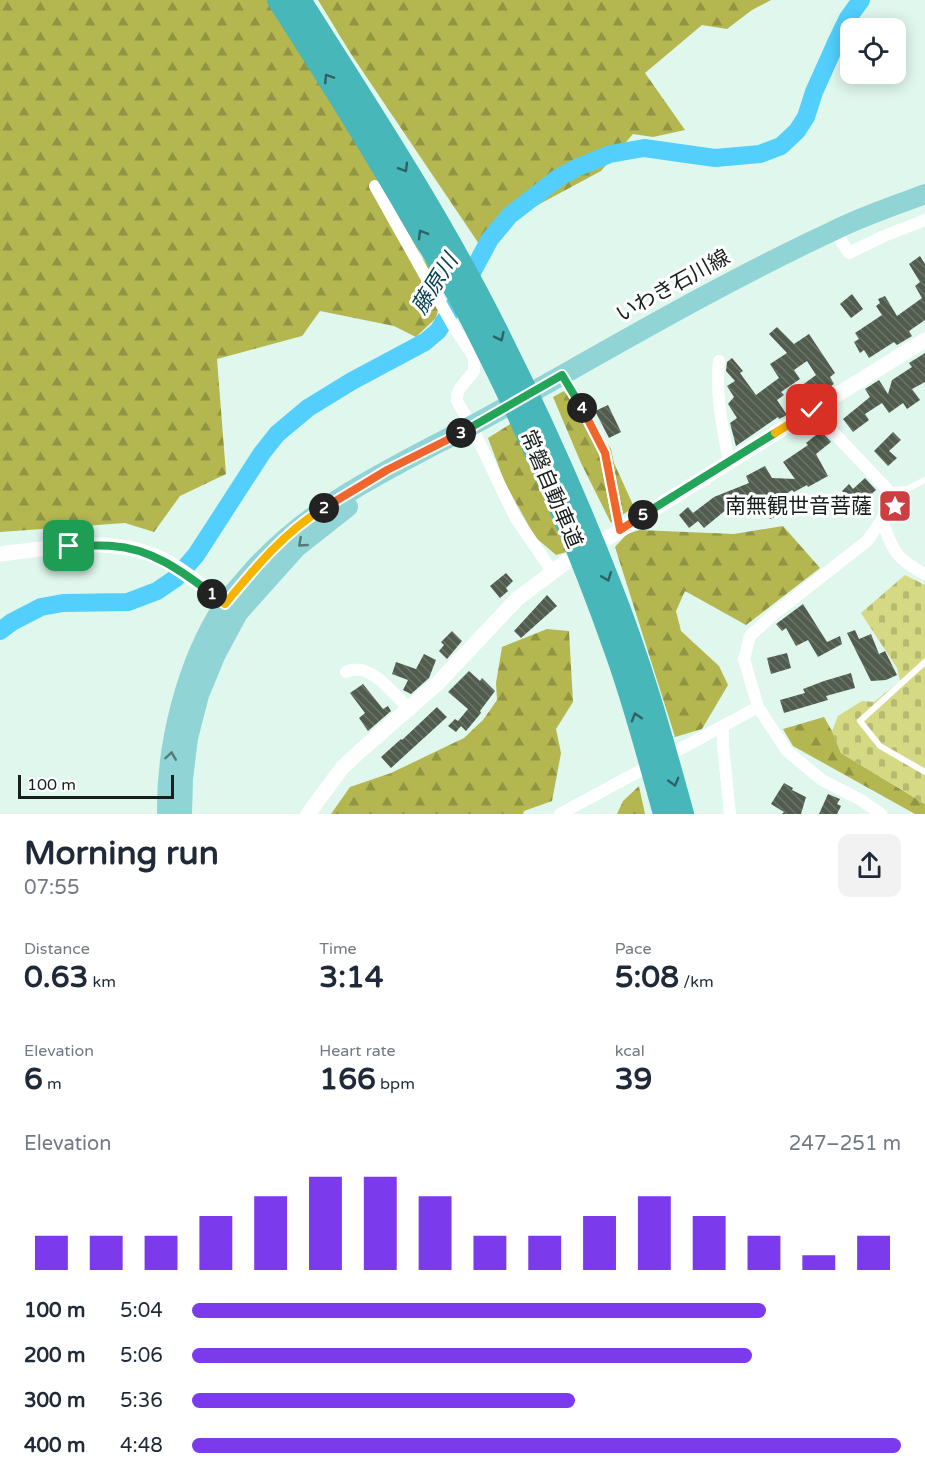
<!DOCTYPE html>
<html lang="en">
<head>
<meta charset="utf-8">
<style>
  body { margin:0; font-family:"Varela Round","Noto Sans JP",sans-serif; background:#f2f2f3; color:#1f2937; height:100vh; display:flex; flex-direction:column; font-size:22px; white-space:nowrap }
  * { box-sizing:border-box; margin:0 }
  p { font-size:20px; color:#747a83 }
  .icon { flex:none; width:33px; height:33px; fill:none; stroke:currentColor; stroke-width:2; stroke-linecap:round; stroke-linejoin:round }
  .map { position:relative; height:814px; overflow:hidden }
  .details { display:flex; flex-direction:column; background:#fff; flex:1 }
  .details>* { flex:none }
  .buttons { position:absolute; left:840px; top:18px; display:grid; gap:12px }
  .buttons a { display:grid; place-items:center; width:66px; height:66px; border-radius:12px; background:#fff; box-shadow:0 3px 15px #0003; font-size:30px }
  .scale { position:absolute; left:18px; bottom:15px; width:156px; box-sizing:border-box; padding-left:6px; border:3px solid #171f1c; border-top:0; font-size:16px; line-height:21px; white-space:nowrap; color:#171f1c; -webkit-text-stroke:4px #fff; paint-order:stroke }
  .pin { position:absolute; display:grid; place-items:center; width:51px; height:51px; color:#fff; margin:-26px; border-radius:12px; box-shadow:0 3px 9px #0006 }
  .km { position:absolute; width:30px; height:30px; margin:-15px; border-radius:50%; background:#222; color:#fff; font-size:16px; line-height:30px; text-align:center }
  .round { display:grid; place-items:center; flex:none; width:63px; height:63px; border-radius:12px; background:#f2f2f3 }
  .head { display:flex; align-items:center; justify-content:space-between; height:102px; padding:0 24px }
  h1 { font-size:33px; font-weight:800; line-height:45px }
  .stats { display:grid; grid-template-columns:repeat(3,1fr); gap:9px; height:102px; padding:6px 24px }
  .stats div { display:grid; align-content:center }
  .stats b { font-size:30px; font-weight:800 }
  .stats small { font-size:16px; font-weight:400 }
  .stats p { font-size:16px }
  .chart { height:168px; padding:12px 24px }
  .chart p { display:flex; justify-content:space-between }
  .chart svg { width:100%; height:108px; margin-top:6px; stroke:#7c3aed; stroke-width:6 }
  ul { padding:0 24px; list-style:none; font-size:20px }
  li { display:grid; grid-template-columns:96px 72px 1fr; align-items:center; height:45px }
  li i { height:15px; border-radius:8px; background:#7c3aed }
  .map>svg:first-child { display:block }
  .forest { fill:url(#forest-firs) }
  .cemetery { fill:url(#cemetery-stones) }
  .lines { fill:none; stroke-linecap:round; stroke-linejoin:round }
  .river { stroke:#52cffd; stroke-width:18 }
  .building { fill:url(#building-back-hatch) }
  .service { stroke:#fff; stroke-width:6 }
  .minor { stroke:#fff; stroke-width:12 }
  .tertiary { stroke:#fff; stroke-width:15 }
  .primary { stroke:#91d4d6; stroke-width:20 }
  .motorway { stroke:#47b7ba; stroke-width:22 }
  .oneway { stroke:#2d6363 }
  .oneway2 { stroke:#547a79 }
  .split-1-casing { stroke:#fff; stroke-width:12 }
  .split-2-casing { stroke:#fff; stroke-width:12 }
  .split-3-casing { stroke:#fff; stroke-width:12 }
  .split-4-casing { stroke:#fff; stroke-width:12 }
  .split-5-casing { stroke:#fff; stroke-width:12 }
  .split-6-casing { stroke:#fff; stroke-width:12 }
  .split-7-casing { stroke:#fff; stroke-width:12 }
  .split-1 { stroke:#22a559; stroke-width:8 }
  .split-2 { stroke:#f5b400; stroke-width:8 }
  .split-3 { stroke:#f0652b; stroke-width:8 }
  .split-4 { stroke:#22a559; stroke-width:8 }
  .split-5 { stroke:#f0652b; stroke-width:8 }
  .split-6 { stroke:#22a559; stroke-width:8 }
  .split-7 { stroke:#f5b400; stroke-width:8 }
  .labels { text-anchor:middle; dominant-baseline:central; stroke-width:6; stroke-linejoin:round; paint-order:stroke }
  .street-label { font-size:21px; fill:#171f1c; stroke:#fff }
  .poi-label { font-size:21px; fill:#171f1c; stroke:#fff; text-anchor:end }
  .water-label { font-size:22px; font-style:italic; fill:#053f51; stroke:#fff }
</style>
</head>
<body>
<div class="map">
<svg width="925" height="814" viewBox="0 0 925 814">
  <defs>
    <pattern id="forest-firs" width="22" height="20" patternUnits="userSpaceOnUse" patternTransform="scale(1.5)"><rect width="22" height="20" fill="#b4b750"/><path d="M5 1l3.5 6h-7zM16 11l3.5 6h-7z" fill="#919442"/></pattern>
    <pattern id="cemetery-stones" width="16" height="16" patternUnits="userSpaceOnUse" patternTransform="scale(1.5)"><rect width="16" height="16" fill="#d5d984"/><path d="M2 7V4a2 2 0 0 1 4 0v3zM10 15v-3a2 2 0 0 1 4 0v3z" fill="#b6ba71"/></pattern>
    <pattern id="building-back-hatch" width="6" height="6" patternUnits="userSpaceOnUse" patternTransform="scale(1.5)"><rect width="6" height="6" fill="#515c4e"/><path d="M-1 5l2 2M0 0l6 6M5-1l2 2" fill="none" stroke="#6b7469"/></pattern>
  </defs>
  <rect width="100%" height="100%" fill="#e0f7ed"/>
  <path class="forest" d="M 0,0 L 270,0 L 387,178 L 421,256 L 444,286 L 436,318 L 416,337 L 394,326 L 320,311 L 302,336 L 217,359 L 226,474 L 180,496 L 154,532 L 125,523 L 0,532 Z
    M 318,0 L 771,0 L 752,10 L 727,29 L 702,25 L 645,73 L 685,130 L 653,137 L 633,134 L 601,171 L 534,207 L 479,244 L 351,54 Z
    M 564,391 L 611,449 L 614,463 L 634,507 L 611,523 L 581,463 L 553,397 Z
    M 515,421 L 570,551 L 556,555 L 535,537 L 505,483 L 488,438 Z
    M 783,526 L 820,568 L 746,625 L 685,591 L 676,611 L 681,631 L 719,666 L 728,685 L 702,729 L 675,737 L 615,547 L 627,534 L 639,530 L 734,534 Z
    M 547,629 L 569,631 L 573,702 L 556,729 L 561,753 L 552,801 L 524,811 L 523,814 L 331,814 L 350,787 L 391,773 L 464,738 L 483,720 L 497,700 L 496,683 L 502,647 Z
    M 824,717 L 832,731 L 841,753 L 925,804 L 925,814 L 915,814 L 793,746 L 783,729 Z
    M 639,786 L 645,814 L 617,814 L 623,801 Z"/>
  <path class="cemetery" d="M 905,575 L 925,585 L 925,804 L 841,753 L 832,731 L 838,716 L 862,701 L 874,702 L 900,681 L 897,668 L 861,613 Z"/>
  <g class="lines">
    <path class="river" d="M 0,631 L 12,622 L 41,607 L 63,603 L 128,602 L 157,591 L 176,578 L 196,555 L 262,453 L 277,434 L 308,408 L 352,381 L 425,342 L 438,331 L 454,306 L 490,239 L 510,215 L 558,178 L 576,168 L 610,154 L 644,148 L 715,158 L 760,154 L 781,146 L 797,131 L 806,117 L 814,92 L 836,43 L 848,18 L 861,0"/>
  </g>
  <path class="building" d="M 920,256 L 925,264 L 925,320 L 909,331 L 912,336 L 897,345 L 894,342 L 869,358 L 864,350 L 860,353 L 854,342 L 859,339 L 855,333 L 882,315 L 876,306 L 880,303 L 878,299 L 885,296 L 897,316 L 922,298 L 915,286 L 920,282 L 909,264 Z
    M 852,294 L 863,309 L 851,318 L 840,304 Z
    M 777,327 L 794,344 L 809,334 L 835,373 L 830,377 L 834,384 L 828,388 L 825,384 L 809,396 L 801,386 L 816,375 L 807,361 L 794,370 L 800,379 L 781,392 L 784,395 L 777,400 L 787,415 L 779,419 L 778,417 L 736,446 L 730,423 L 737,418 L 728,404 L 734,397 L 727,386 L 735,381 L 726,371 L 727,362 L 732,358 L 743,371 L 740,373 L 756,395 L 779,378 L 770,364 L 787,353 L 769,334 Z
    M 925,353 L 925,382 L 912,389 L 920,400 L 907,409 L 903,403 L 889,413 L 882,403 L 865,414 L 869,420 L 853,432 L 843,419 L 870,397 L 865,389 L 879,380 L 888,394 L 892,380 L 912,367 L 909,363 Z
    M 608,405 L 621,432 L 609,438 L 595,411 Z
    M 821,431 L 831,442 L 816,454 L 828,476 L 808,487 L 807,485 L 794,492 L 792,490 L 773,503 L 779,515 L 770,519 L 756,497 L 727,509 L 704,528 L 698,521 L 689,528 L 679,515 L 688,507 L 693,513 L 714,497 L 749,483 L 746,476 L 765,466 L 772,478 L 795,479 L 783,462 L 808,445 L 806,443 Z
    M 893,432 L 901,440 L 889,451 L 897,458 L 888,466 L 874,451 Z
    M 865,478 L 876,490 L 868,497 L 864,493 L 852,503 L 842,491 L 849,484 L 853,489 Z
    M 506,573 L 513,581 L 506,588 L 508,591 L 500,598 L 490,586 Z
    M 547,595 L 557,606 L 521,638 L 514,631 Z
    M 803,604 L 827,642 L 840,636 L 842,644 L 818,657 L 808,640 L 796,646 L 786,628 L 782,631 L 776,624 Z
    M 855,630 L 859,639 L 871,634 L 879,654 L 885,651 L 897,675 L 886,680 L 871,681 L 847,633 Z
    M 452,631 L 462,641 L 447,659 L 439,651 L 444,645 L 441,642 Z
    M 787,653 L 791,668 L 771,674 L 767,658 Z
    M 424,654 L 436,660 L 429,678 L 411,694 L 403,690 L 408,680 L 392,674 L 396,662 L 416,669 Z
    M 469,671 L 480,681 L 482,678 L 495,691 L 480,711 L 481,713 L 466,731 L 461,726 L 456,732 L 448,726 L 455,719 L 458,721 L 468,709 L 448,692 Z
    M 851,673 L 855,688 L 826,696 L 828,700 L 784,713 L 780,700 L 805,693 L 803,689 L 824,681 Z
    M 363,684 L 383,709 L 388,706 L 391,711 L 368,731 L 359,718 L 365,713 L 350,693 Z
    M 437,707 L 447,717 L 391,768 L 381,757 L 401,739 L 402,740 Z
    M 784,783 L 793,788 L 792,790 L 806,797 L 801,814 L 782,814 L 784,812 L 771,804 Z
    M 828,794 L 840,799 L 837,804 L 841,806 L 837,814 L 819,814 Z"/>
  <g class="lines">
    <path class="service" d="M 888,491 L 907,489 L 925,480
      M 925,662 L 860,721 L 880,746 L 925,772"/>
    <path class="minor" d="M 375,186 L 455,329 L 474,357 L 474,371 L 460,388 L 457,395 L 457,401 L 472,427 L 515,517 L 552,571
      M 834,230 L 849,253 L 884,236 L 925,220
      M 719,361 C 715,394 723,429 729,462
      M 562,375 L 583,410 L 605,453 L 620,530
      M 812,410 L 887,489 L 887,507 L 882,520 L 867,541 L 774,614 L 750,636 L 744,659 L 758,707 L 787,751 L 822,780 L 861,800 L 881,814
      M 882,520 C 893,551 895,558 925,574
      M 346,672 C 370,660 394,695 410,710
      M 723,727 L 723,746 L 730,814
      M 560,814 L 758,707"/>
    <path class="tertiary" d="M 606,539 L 925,340
      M 0,554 C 55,548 118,533 169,563 C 191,576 212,594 233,609
      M 308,814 L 342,768 L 359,752 L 438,683 L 517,599 L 570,559"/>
    <path class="primary" d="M 167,814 C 166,745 186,663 224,605 C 230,595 240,586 247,577 C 316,496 412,460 502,409 C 611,348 719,284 833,231 C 863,216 894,206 925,194
      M 182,814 L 183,779 L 188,738 L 199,695 L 216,654 L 238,613 L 296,548 L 348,507"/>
    <path class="motorway" d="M 278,0 C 325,73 371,146 414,221 C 435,256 457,291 475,327 C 529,433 577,541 616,653 C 635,706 649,760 664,814
      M 300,0 C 366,104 435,209 491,319 C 535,406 575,494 610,584 C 640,659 662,737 683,814"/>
  </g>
  <defs><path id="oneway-chevron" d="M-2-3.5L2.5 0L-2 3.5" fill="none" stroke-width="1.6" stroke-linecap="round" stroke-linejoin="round" transform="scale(1.5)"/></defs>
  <g class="oneway">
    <use href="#oneway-chevron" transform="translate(328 78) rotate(-123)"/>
    <use href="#oneway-chevron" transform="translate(404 168) rotate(59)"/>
    <use href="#oneway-chevron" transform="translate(422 234) rotate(-120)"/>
    <use href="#oneway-chevron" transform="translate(500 337) rotate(64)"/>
    <use href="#oneway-chevron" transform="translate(607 577) rotate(68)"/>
    <use href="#oneway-chevron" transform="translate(636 717) rotate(-107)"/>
    <use href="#oneway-chevron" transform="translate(674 782) rotate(75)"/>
  </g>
  <g class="oneway2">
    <use href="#oneway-chevron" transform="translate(302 543) rotate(139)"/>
    <use href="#oneway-chevron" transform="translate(171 756) rotate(-82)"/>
  </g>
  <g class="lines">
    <defs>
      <path id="split-1" d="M 69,546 C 83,546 98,545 112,546 C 150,548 182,571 212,594"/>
      <path id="split-2" d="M 212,594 L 225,604 C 254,569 285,531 324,508"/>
      <path id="split-3" d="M 324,508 L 387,470 L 461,433"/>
      <path id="split-4" d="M 461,433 L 562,375 L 582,408"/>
      <path id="split-5" d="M 582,408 L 605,453 L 620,530 L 643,515"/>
      <path id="split-6" d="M 643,515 L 775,433"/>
      <path id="split-7" d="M 775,433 L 812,410"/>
    </defs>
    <use href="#split-1" class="split-1-casing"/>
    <use href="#split-2" class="split-2-casing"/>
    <use href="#split-3" class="split-3-casing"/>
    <use href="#split-4" class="split-4-casing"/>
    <use href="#split-5" class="split-5-casing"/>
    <use href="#split-6" class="split-6-casing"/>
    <use href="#split-7" class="split-7-casing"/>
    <use href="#split-1" class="split-1"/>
    <use href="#split-2" class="split-2"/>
    <use href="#split-3" class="split-3"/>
    <use href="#split-4" class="split-4"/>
    <use href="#split-5" class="split-5"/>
    <use href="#split-6" class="split-6"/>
    <use href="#split-7" class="split-7"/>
  </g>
  <defs>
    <symbol id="sight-square" viewBox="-11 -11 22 22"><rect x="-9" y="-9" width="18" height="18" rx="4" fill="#cd3e40" stroke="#fff"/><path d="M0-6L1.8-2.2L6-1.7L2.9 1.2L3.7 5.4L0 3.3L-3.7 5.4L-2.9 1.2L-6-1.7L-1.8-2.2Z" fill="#fff"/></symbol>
  </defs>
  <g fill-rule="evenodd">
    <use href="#sight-square" x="876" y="487" width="38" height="38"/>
  </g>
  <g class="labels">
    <g class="street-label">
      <text transform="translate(673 286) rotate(-29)">いわき石川線</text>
      <text transform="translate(551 489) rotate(67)">常磐自動車道</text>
    </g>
    <g class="poi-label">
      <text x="872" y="506">南無観世音菩薩</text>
    </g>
    <g class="water-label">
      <text transform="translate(435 284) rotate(-58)">藤原川</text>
    </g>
  </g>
</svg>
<div class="buttons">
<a><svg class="icon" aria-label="locate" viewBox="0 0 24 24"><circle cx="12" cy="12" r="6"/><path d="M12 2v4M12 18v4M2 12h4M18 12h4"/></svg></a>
</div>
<div class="scale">100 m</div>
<div class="pin" style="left:69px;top:546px;background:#1e9e55"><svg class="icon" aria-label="arrive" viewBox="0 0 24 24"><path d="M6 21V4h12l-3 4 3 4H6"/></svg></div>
<div class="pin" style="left:812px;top:410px;background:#d93025"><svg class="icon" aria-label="check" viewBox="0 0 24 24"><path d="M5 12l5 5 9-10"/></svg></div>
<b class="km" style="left:212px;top:594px">1</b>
<b class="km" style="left:324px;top:508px">2</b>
<b class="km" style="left:461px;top:433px">3</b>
<b class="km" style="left:582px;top:408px">4</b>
<b class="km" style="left:643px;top:515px">5</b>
</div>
<section class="details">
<div class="head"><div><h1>Morning run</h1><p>07:55</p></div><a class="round"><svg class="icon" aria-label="share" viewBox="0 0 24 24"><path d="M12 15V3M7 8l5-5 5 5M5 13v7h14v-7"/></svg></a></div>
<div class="stats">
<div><p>Distance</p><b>0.63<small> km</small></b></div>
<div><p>Time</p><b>3:14</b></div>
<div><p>Pace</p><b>5:08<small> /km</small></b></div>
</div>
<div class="stats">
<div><p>Elevation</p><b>6<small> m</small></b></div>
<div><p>Heart rate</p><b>166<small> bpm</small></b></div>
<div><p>kcal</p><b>39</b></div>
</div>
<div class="chart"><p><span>Elevation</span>247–251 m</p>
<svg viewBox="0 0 160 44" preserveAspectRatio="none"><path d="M5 44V30M15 44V30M25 44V30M35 44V22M45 44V14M55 44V6M65 44V6M75 44V14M85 44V30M95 44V30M105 44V22M115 44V14M125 44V22M135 44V30M145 44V38M155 44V30"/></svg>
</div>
<ul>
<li><b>100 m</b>5:04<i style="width:81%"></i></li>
<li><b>200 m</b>5:06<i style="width:79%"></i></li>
<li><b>300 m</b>5:36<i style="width:54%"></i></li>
<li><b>400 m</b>4:48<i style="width:100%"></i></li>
</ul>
</section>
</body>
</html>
